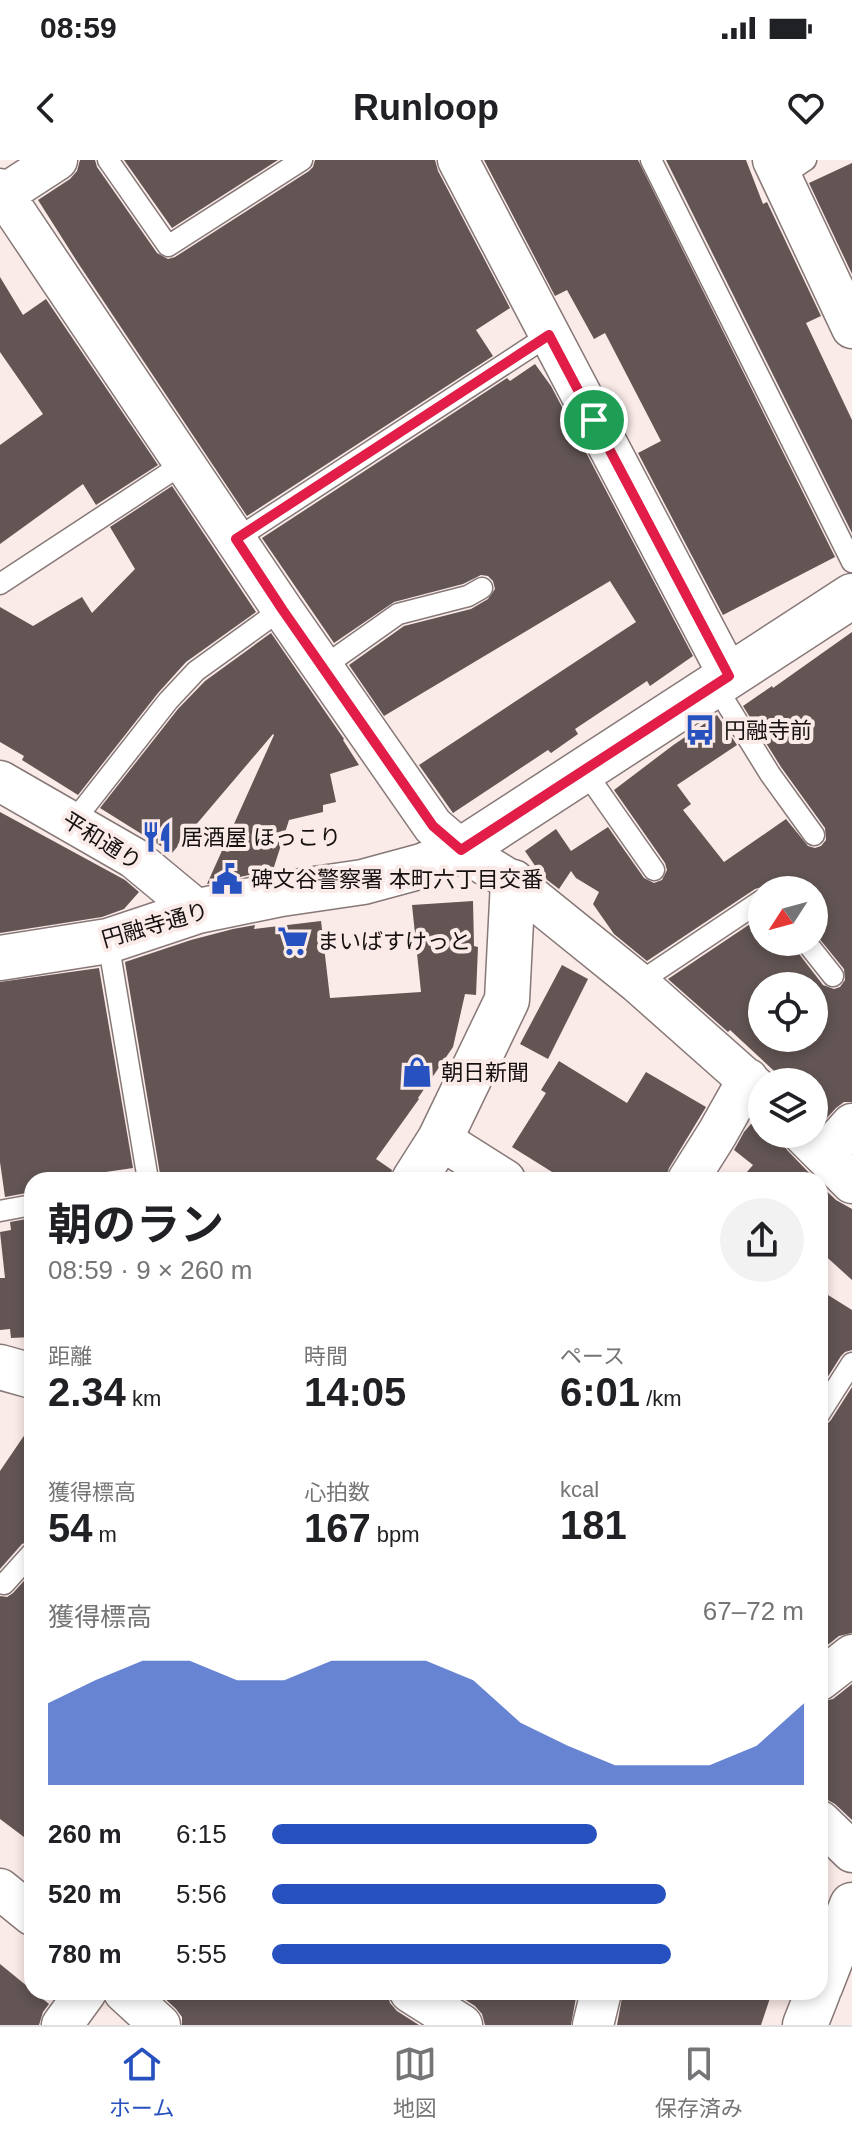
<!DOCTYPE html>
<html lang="ja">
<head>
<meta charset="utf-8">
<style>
  body { margin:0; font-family:Helvetica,"Noto Sans JP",sans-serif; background:#f2f2f2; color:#202124; height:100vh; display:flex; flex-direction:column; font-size:30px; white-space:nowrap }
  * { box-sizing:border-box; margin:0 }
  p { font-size:26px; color:#757577 }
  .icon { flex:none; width:44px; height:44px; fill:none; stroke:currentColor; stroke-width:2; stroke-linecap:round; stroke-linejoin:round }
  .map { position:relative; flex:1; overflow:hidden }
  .details { position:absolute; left:24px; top:1012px; width:804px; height:828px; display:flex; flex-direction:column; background:#fff; border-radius:24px; box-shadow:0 4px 12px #0003 }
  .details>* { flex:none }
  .needle { width:52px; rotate:234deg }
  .tools { position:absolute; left:748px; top:716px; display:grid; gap:16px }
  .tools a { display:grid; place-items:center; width:80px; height:80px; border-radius:50%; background:#fff; box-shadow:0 4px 12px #0003; font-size:40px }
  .pin { position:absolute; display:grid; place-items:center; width:68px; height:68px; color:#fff; margin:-34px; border:4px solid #fff; border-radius:50%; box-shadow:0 2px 8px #0007 }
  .round { display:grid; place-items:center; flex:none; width:84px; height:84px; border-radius:42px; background:#f2f2f2 }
  .overview { display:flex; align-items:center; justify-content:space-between; height:136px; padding:0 24px }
  h1 { font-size:44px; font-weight:700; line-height:60px }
  .metrics { display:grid; grid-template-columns:repeat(3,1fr); gap:12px; height:136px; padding:8px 24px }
  .metrics div { display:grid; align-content:center }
  .metrics b { font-size:40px; font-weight:700 }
  .metrics small { font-size:22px; font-weight:400 }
  .metrics p { font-size:22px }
  .chart { height:224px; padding:16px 24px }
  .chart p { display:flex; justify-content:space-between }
  .chart svg { width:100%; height:144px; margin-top:8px; fill:#2751bf; opacity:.7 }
  ul { padding:0 24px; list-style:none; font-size:26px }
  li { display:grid; grid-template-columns:128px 96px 1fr; align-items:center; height:60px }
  li i { height:20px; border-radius:10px; background:#2751bf }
  .status { display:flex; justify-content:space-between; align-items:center; height:56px; padding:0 40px; background:#fff; direction:ltr }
  .status svg { height:22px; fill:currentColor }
  header { display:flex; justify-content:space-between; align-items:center; height:104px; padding:0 24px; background:#fff; font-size:36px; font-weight:700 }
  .menu { display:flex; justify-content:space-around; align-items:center; height:112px; border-top:2px solid #e0e0e0; background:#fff; font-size:22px; color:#757577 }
  .menu a { display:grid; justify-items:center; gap:4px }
  .menu .current { color:#2751bf }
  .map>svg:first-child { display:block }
  .building { fill:#625553; fill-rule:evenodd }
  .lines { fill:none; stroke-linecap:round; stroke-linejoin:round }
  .service-casing { stroke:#867876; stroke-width:23 }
  .minor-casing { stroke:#867876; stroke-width:43 }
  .tertiary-casing { stroke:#867876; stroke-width:47 }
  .service { stroke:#fff; stroke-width:20 }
  .minor { stroke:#fff; stroke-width:40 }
  .tertiary { stroke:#fff; stroke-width:44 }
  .route-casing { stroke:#fff; stroke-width:16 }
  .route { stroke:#e11d48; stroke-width:10 }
  .labels { text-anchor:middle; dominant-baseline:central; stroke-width:8; stroke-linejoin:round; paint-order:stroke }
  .poi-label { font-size:22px; fill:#161110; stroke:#faeae8; text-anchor:start }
  .street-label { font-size:22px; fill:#161110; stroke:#faeae8 }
</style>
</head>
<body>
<div class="status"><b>08:59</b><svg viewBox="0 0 49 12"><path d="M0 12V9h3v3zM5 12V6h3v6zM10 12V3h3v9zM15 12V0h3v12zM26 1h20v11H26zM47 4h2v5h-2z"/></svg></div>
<header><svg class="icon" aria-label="back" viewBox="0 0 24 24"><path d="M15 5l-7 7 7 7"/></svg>Runloop<svg class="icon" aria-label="heart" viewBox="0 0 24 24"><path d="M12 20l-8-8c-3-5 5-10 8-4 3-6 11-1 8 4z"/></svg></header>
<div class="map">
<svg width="852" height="1865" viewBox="0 0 852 1865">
  <rect width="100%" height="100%" fill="#faeae8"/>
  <path class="building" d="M 80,0 L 95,0 L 97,7 L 157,93 L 168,99 L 175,97 L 309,11 L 313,7 L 315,0 L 435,0 L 438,11 L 510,148 L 476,170 L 493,196 L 247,356 L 78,103 L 38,40 L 70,19 L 77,11 Z
    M 124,0 L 278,0 L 172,68 Z
    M 484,0 L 638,0 L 835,397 L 723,455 L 638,293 L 661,281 L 605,173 L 594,179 L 567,130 L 555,136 Z
    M 666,0 L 746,0 L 763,44 L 767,42 L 821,156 L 806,163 L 852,260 L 852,373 Z
    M 852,3 L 852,114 L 809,23 Z
    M 0,117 L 23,155 L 46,139 L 158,305 L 96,345 L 83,324 L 0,384 L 0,285 L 43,254 L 0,192 Z
    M 535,204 L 551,226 L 693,496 L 650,526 L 647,521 L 575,569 L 578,574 L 551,593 L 548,590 L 453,653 L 419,605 L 636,462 L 610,421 L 384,556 L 349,505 L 404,466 L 471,449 L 488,439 L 495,429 L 493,421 L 488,416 L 481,415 L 463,424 L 394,442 L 334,483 L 262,378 L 507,218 L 510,221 Z
    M 172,326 L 256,452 L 186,502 L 158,533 L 78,635 L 22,600 L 24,596 L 0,582 L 0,447 L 33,466 L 82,437 L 92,453 L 135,409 L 110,367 Z
    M 852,472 L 852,942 L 844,942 L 836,948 L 823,962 L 814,955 L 814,922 L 786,922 L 730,870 L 728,872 L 668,819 L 762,756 L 762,782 L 793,782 L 796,790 L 823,825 L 834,829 L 840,827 L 845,820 L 844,809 L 814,772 L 814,730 L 770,730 L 762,727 L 755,729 L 647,801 L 614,774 L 593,744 L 599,732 L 576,718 L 571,711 L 559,729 L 542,716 L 525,691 L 556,669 L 571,691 L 608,667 L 644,718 L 654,723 L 662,720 L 667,710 L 665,703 L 614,630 L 672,586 L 717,555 L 737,585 L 677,625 L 691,644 L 683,650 L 724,702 L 786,659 L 808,686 L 815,688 L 821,686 L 826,680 L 825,668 L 781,607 L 743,546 L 772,526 L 773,528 ZM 762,826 L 814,826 L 814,878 L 762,878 Z
    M 271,473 L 344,579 L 343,580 L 359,605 L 330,614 L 336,642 L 323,645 L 323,652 L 289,660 L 273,710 L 207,724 L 274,575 L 273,574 L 172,693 L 100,648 L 178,549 L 205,521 Z
    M 0,652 L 125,720 L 139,732 L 124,749 L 102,757 L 0,773 Z
    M 473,741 L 474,786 L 478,787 L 476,835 L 465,834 L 453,887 L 418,938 L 419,939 L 376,999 L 392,1010 L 389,1020 L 161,1020 L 125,802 L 191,780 L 233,769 L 255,765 L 254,769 L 321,761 L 330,838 L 421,832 L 412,745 Z
    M 562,805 L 588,819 L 548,899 L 520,884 Z
    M 99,808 L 133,1008 L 92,1014 L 93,1020 L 32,1020 L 32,1032 L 5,1037 L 0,1002 L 0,822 Z
    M 559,901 L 627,943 L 646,912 L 706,947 L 669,1008 L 665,1020 L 565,1020 L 512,987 L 546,933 L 541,930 Z
    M 762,955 L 762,974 L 781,974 L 781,981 L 787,990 L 816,1020 L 740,1020 L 753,1005 L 734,990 L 744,972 L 758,956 Z
    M 820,1025 L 836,1040 L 852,1049 L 852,1120 L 820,1091 Z
    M 32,1058 L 32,1177 L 11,1178 L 10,1169 L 0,1170 L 0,1118 L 5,1118 L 0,1072 L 11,1070 L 10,1062 Z
    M 820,1130 L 852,1150 L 852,1190 L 845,1192 L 841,1196 L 820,1229 Z
    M 852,1227 L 852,1473 L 839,1476 L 820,1491 L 820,1266 L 827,1264 L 831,1260 Z
    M 32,1264 L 32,1380 L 22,1384 L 0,1409 L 0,1311 Z
    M 32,1412 L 32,1683 L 0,1659 L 0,1436 L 7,1437 L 13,1433 Z
    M 852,1524 L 852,1660 L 835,1644 L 826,1639 L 820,1639 L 820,1542 L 833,1539 Z
    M 0,1804 L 49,1844 L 43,1852 L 39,1865 L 0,1865 Z
    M 158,1832 L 387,1832 L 390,1843 L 397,1851 L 419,1865 L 182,1865 L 182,1857 L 176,1849 Z
    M 453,1832 L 577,1832 L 571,1865 L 485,1865 L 482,1854 L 475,1846 Z
    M 623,1832 L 772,1832 L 761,1865 L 617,1865 Z"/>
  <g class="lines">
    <defs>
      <path id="service" d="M 108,0 L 168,86 L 302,0
        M 651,0 L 852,402
        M 781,17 L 806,0
        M 236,379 L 549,175
        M 0,424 L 184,303
        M 323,507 L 398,454 L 468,436 L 482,428
        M 715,525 L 770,614 L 814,675
        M 584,610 L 654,710
        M 73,662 L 168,541 L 196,511 L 282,449
        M 108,781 L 148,1020
        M 806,782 L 833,816
        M 638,823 L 762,740
        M 0,1051 L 32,1045
        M 820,1253 L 852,1203
        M 4,1424 L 32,1393"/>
      <path id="minor" d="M 458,0 L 729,516
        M 773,0 L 852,168
        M 0,29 L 282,449 L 433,666 L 461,690 L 513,722 L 638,823 L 762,933
        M 3,35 L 57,0
        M 0,621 L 134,698 L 198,751
        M 803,974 L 852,1023
        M 440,979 L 505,1020
        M 824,995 L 852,964
        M 688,1020 L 717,974 L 748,919
        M 820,1520 L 852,1495
        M 820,1661 L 852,1692
        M 0,1729 L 32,1755
        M 124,1832 L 160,1865
        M 410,1832 L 462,1865
        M 62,1865 L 86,1832
        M 593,1865 L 601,1832"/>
      <path id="tertiary" d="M 0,798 L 108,781 L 198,751 L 281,734 L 363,722 L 422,706 L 461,690 L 852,436
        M 414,1020 L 440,979 L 507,840 L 513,722
        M 0,1207 L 32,1216
        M 820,1827 L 852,1745
        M 805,1865 L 818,1832"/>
    </defs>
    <use href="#service" class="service-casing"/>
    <use href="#minor" class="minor-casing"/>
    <use href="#tertiary" class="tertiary-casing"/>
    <use href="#service" class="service"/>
    <use href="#minor" class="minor"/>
    <use href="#tertiary" class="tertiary"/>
  </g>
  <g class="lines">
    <defs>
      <path id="route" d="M 549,175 L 729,516 L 461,690 L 433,666 L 282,449 L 236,379 Z"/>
    </defs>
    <use href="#route" class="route-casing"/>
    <use href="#route" class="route"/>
  </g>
  <defs>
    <symbol id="bus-bare" viewBox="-9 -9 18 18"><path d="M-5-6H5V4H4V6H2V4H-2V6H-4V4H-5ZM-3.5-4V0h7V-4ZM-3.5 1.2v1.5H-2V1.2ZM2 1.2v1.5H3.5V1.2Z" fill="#2751bf" stroke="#faeae8" stroke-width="2.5" paint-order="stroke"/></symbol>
    <symbol id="restaurant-bare" viewBox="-9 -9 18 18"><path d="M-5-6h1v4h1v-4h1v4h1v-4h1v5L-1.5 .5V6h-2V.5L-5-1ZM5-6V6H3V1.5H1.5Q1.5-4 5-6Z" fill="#2751bf" stroke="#faeae8" stroke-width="2.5" paint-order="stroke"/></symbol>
    <symbol id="civic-bare" viewBox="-9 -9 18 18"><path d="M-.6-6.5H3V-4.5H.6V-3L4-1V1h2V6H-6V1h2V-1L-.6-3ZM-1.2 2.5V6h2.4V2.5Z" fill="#2751bf" stroke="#faeae8" stroke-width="2.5" paint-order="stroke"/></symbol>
    <symbol id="supermarket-bare" viewBox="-9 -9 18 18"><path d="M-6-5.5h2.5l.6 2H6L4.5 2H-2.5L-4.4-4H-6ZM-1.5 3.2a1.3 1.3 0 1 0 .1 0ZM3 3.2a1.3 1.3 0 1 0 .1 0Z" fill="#2751bf" stroke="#faeae8" stroke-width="2.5" paint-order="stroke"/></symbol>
    <symbol id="shop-bare" viewBox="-9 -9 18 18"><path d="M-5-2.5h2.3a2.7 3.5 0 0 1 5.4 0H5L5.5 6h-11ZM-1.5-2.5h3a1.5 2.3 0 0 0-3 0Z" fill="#2751bf" stroke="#faeae8" stroke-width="2.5" paint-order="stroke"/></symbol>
  </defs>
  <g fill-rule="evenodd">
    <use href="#bus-bare" x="678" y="548" width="44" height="44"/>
    <use href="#restaurant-bare" x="135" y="655" width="44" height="44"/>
    <use href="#civic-bare" x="205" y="697" width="44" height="44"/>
    <use href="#supermarket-bare" x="271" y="759" width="44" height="44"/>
    <use href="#shop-bare" x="395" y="890" width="44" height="44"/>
  </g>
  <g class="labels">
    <g class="poi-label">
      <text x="724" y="570">円融寺前</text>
      <text x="181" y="677">居酒屋 ほっこり</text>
      <text x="251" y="719">碑文谷警察署 本町六丁目交番</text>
      <text x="317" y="781">まいばすけっと</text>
      <text x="441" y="912">朝日新聞</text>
    </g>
    <g class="street-label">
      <text transform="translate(102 681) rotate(32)">平和通り</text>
      <text transform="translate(155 765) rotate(-16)">円融寺通り</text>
    </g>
  </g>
</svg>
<div class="tools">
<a><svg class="needle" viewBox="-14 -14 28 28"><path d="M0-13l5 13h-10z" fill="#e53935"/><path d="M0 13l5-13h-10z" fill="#757577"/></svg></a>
<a><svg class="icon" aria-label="locate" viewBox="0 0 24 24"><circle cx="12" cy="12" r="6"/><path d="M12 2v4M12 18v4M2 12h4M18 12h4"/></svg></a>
<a><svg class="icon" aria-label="layers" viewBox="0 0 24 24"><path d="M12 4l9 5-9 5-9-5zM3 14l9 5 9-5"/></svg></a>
</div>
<div class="pin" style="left:594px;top:260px;background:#1e9e55"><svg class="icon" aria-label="arrive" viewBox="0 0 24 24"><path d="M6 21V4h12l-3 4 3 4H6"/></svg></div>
<section class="details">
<div class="overview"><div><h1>朝のラン</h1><p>08:59 · 9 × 260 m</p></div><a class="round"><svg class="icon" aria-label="share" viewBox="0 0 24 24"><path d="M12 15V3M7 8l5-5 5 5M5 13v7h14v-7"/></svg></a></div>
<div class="metrics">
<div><p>距離</p><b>2.34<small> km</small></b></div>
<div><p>時間</p><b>14:05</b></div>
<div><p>ペース</p><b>6:01<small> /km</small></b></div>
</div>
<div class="metrics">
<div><p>獲得標高</p><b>54<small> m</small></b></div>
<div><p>心拍数</p><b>167<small> bpm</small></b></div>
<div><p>kcal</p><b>181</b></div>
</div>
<div class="chart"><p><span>獲得標高</span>67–72 m</p>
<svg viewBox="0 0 160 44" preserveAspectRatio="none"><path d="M0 44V19L10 12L20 6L30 6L40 12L50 12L60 6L70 6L80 6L90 12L100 25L110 32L120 38L130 38L140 38L150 32L160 19V44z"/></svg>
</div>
<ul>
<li><b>260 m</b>6:15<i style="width:61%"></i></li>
<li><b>520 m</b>5:56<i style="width:74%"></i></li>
<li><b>780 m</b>5:55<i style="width:75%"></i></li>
</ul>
</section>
</div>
<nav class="menu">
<a class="current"><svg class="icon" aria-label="home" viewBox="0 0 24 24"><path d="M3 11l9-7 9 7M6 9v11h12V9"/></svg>ホーム</a>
<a><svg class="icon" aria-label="map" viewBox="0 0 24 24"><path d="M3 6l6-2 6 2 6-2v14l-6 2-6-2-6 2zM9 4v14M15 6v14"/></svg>地図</a>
<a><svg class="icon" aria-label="saved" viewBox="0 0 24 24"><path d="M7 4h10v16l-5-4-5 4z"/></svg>保存済み</a>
</nav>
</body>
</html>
